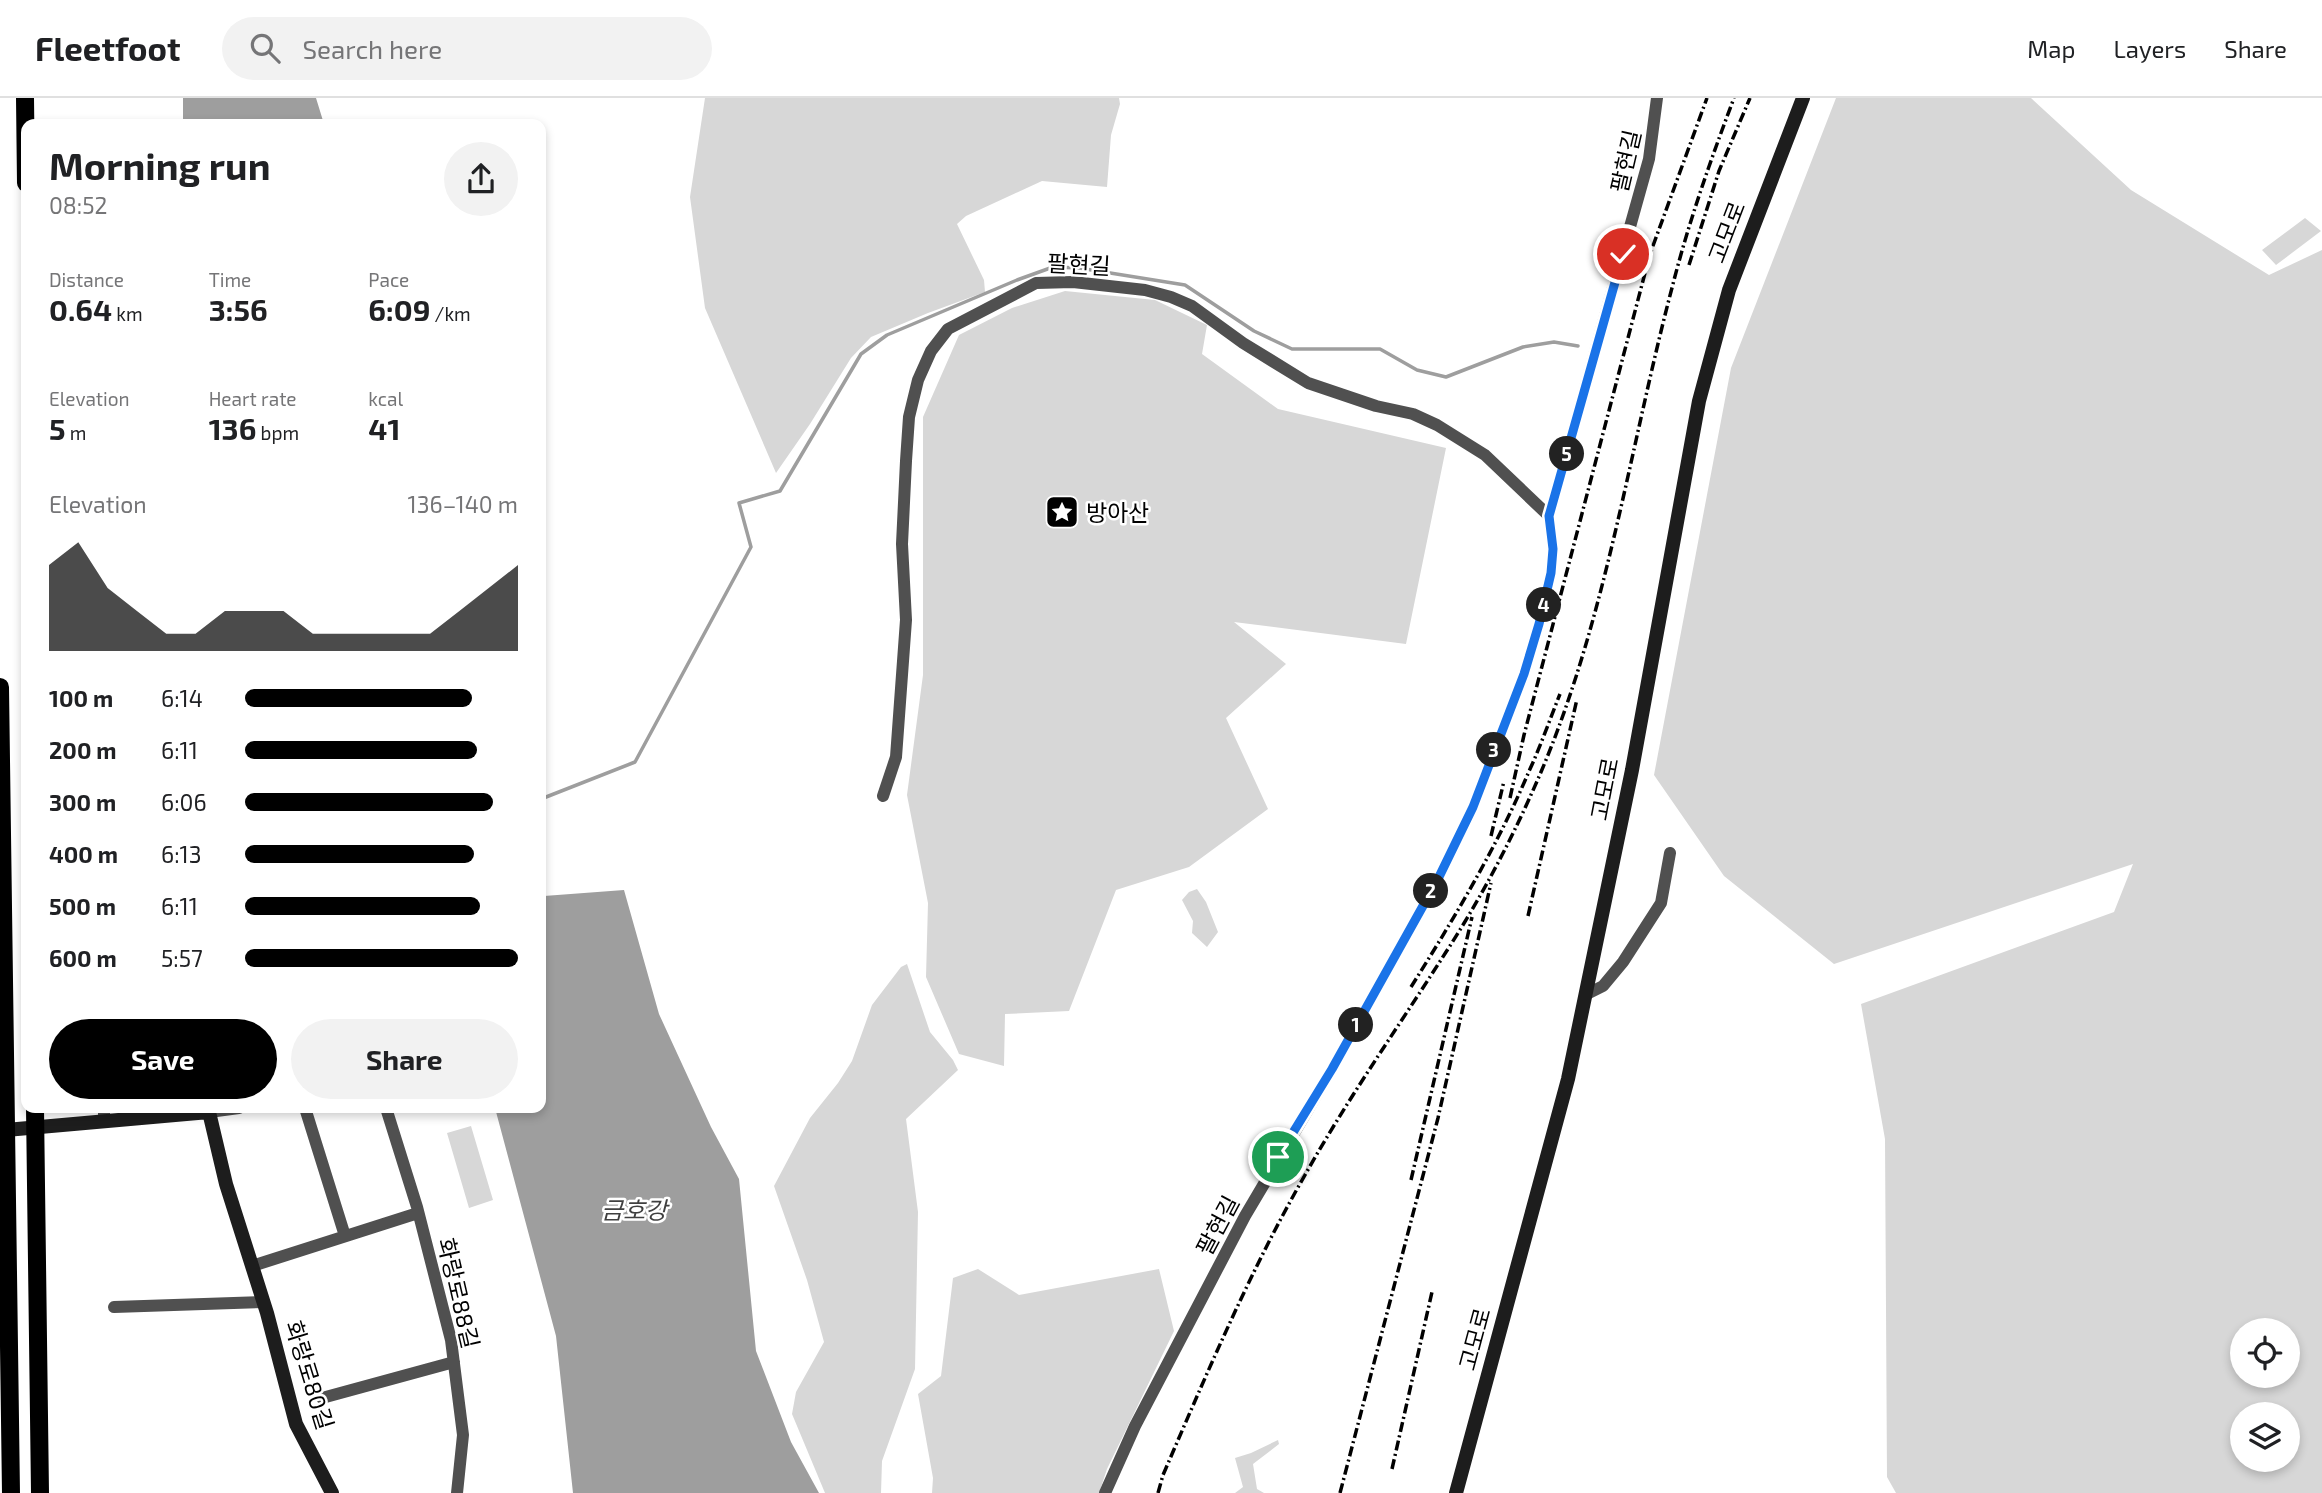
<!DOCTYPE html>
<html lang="en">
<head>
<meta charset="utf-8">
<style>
  body { margin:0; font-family:"Exo 2","Noto Sans KR",sans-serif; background:#f2f2f2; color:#202124; height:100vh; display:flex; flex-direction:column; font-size:26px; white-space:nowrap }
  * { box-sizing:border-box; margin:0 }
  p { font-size:23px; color:#757577 }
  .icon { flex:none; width:38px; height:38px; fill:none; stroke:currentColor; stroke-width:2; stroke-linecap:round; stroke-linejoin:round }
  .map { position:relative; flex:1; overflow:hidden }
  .side { position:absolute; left:21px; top:21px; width:525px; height:994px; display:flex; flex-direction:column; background:#fff; border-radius:14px; box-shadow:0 4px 10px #0003 }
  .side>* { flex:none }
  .tools { position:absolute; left:2230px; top:1220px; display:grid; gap:14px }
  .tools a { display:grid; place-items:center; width:70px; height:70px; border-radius:50%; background:#fff; box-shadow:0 4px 10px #0003; font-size:35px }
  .pin { position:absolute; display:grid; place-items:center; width:60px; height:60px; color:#fff; margin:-30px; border:4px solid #fff; border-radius:50%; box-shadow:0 2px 7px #0007 }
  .km { position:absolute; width:35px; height:35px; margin:-18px; border-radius:50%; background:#222; color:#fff; font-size:19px; line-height:35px; text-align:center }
  .round { display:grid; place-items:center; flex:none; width:74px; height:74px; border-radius:37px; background:#f2f2f2 }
  .summary { display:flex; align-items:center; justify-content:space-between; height:119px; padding:0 28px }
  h1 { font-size:38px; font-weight:700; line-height:52px }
  .stats { display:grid; grid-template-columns:repeat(3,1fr); gap:10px; height:119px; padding:7px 28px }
  .stats div { display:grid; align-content:center }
  .stats b { font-size:30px; font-weight:700 }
  .stats small { font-size:19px; font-weight:400 }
  .stats p { font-size:19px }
  .chart { height:196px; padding:14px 28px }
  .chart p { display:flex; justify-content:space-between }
  .chart svg { width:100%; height:126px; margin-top:7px; fill:#000; opacity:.7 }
  .primary-button { display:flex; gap:14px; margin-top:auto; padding:14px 28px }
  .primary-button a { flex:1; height:80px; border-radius:42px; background:#000; color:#fff; font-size:28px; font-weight:700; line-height:80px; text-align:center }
  .primary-button a+a { background:#f2f2f2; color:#202124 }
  ul { padding:0 28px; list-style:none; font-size:23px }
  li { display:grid; grid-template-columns:112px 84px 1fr; align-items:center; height:52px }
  li i { height:18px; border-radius:9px; background:#000 }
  header { display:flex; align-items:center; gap:42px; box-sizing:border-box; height:98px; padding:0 35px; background:#fff; border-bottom:2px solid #e0e0e0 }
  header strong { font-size:33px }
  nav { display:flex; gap:38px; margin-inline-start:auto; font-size:24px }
  .search { width:490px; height:63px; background:#f2f2f2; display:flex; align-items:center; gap:18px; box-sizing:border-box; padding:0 24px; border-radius:38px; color:#757577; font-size:26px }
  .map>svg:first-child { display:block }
  .green { fill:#d7d7d7; fill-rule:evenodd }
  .water { fill:#9e9e9e }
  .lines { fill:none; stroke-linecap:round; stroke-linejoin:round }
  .stream { stroke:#9e9e9e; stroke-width:3.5 }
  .street { stroke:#505050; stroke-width:12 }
  .secondary { stroke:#1d1d1d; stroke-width:14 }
  .primary { stroke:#000; stroke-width:18 }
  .rail { stroke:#000; stroke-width:3.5; stroke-dasharray:10 3.5 2 3.5; stroke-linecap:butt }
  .route-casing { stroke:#fff; stroke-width:14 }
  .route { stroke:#1a73e8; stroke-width:9 }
  .labels { text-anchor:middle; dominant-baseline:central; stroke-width:5; stroke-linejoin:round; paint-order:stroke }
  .street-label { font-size:23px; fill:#000; stroke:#fff }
  .poi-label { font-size:23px; fill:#000; stroke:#fff; text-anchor:start }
  .water-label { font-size:24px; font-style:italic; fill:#3f3f3f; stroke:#fff }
</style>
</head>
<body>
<header>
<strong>Fleetfoot</strong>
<div class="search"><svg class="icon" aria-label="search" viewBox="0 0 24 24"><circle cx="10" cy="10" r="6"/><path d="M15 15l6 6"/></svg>Search here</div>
<nav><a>Map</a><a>Layers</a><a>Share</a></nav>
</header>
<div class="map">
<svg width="2322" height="1395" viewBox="0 0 2322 1395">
  <rect width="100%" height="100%" fill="#fff"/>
  <path class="green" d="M 705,0 L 1119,0 L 1120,6 L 1111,37 L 1107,89 L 1042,83 L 966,118 L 957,126 L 984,182 L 985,194 L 928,215 L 871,239 L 851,260 L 810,326 L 776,375 L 705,210 L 690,99 Z
    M 1836,0 L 2031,0 L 2131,92 L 2269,177 L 2322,152 L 2322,1395 L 1896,1395 L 1887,1379 L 1885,1041 L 1861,906 L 2114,814 L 2133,766 L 1834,866 L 1724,778 L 1654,677 L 1731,270 ZM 2242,1232 L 2287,1232 L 2287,1278 L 2242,1278 ZM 2242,1316 L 2287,1316 L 2287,1362 L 2242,1362 Z
    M 2305,120 L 2321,133 L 2276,167 L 2262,152 Z
    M 1065,193 L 1155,202 L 1207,227 L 1202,256 L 1278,311 L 1446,350 L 1406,546 L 1234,524 L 1286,566 L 1226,620 L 1268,711 L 1189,769 L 1116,792 L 1069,913 L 1005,916 L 1004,968 L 959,956 L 926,879 L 928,805 L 907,697 L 923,577 L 923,319 L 959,237 L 1012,210 Z
    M 1197,791 L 1206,804 L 1218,834 L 1207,849 L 1192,835 L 1193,823 L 1182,802 L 1189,794 Z
    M 907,866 L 930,934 L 953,962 L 958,972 L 906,1021 L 918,1114 L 915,1271 L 882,1363 L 881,1395 L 825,1395 L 792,1316 L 796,1294 L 824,1244 L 807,1182 L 774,1088 L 810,1020 L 838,985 L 852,963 L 872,907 L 901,869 Z
    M 471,1028 L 493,1102 L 469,1110 L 447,1035 Z
    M 978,1171 L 1019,1197 L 1159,1171 L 1174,1233 L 1107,1371 L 1099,1395 L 932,1395 L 933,1380 L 918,1296 L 941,1278 L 953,1180 Z
    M 1278,1342 L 1279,1346 L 1253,1366 L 1257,1391 L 1264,1395 L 1235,1395 L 1243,1389 L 1235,1360 L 1251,1355 Z"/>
  <path class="water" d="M 183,0 L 316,0 L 324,26 L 183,26 Z
    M 541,772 L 544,798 L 624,792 L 659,916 L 711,1029 L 739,1081 L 756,1253 L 791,1344 L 819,1395 L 573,1395 L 556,1238 L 495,1010 L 541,1010 Z"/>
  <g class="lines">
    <path class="stream" d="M 541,701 L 635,664 L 751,449 L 739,405 L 780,393 L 861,256 L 887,237 L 1017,182 L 1053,169 L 1079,170 L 1185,187 L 1254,233 L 1292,251 L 1380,251 L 1417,272 L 1446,279 L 1523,249 L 1554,244 L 1578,248"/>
    <path class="street" d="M 883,698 L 896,659 L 906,522 L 902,446 L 906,363 L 909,319 L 918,282 L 931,253 L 948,231 L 1036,185 L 1073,184 L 1145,192 L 1171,199 L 1192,208 L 1243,245 L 1308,285 L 1376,308 L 1413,316 L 1437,327 L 1485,357 L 1549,418
      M 1585,897 L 1603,888 L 1623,864 L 1661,805 L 1670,755
      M 104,1010 L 104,1023
      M 208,1010 L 209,1014 L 239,1010
      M 305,1010 L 345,1138
      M 386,1010 L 417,1109 L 451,1242 L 463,1337 L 457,1395
      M 252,1168 L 418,1115
      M 114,1209 L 264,1204
      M 322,1300 L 454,1264
      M 1105,1395 L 1135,1328 L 1245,1118 L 1332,971 L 1438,781 L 1473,709 L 1524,576 L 1539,526 L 1551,475 L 1553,451 L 1549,418 L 1649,61 L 1657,0"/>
    <path class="secondary" d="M 6,1032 L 209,1014 L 226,1086 L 267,1215 L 296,1326 L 332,1395
      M 1456,1395 L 1568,981 L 1632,672 L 1699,303 L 1729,192 L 1803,0"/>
    <path class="primary" d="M 25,0 L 26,85
      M 0,589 L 11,1395
      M 35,1010 L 40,1395"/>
    <path class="rail" d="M 1689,167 L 1719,73 L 1750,0
      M 1510,700 L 1524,637 L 1650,156 L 1707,0
      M 1491,738 L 1504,683
      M 1528,818 L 1577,601
      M 1411,889 C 1455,819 1498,747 1530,671 C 1541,647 1550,621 1560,596
      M 1411,1082 L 1472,819
      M 1392,1371 L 1432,1194
      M 1158,1395 L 1163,1377 C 1207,1275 1250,1173 1305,1077 C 1348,1000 1399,928 1446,854 C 1483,797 1515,735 1541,674 C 1607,518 1630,348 1673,186 C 1689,123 1711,61 1734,0
      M 1340,1395 L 1438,1020 L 1491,785"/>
  </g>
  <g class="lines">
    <defs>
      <path id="route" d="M 1278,1059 L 1332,971 L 1438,781 L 1473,709 L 1524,576 L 1539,526 L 1551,475 L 1553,451 L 1549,418 L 1623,156"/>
    </defs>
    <use href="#route" class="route-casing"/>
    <use href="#route" class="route"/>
  </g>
  <defs>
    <symbol id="sight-square" viewBox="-11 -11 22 22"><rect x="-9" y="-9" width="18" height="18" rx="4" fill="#000" stroke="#fff"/><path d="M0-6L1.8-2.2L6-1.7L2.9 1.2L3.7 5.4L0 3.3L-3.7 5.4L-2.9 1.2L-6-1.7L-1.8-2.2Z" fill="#fff"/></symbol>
  </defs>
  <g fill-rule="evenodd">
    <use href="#sight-square" x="1043" y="395" width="38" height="38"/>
  </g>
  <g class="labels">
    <g class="street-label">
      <text transform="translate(1625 63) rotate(-77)">팔현길</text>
      <text transform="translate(1726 134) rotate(-69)">고모로</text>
      <text transform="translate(1079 166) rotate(3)">팔현길</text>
      <text transform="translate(1604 691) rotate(-79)">고모로</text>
      <text transform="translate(1217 1127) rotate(-62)">팔현길</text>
      <text transform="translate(459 1195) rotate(77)">화랑로88길</text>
      <text transform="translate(1474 1241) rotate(-75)">고모로</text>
      <text transform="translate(310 1277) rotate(73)">화랑로80길</text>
    </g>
    <g class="poi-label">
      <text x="1086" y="414">방아산</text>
    </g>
    <g class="water-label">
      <text x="634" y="1111">금호강</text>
    </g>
  </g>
</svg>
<div class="tools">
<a><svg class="icon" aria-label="locate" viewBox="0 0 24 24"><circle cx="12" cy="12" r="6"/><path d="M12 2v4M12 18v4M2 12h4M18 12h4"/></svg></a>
<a><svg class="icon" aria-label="layers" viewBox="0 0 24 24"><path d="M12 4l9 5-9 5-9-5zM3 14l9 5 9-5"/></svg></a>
</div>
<div class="pin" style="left:1278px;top:1059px;background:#1e9e55"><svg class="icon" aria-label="arrive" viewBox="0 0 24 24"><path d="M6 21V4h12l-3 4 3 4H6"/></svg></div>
<div class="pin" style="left:1623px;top:156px;background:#d93025"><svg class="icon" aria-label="check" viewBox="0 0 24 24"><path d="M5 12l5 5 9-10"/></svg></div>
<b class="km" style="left:1356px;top:927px">1</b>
<b class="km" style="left:1431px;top:793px">2</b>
<b class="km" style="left:1494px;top:652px">3</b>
<b class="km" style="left:1544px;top:507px">4</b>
<b class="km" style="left:1567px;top:356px">5</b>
<section class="side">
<div class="summary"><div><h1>Morning run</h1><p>08:52</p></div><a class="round"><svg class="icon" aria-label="share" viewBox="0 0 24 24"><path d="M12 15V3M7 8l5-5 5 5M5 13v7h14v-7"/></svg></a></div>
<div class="stats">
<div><p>Distance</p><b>0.64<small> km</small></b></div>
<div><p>Time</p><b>3:56</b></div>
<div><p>Pace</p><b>6:09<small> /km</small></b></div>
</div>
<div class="stats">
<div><p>Elevation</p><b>5<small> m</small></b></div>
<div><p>Heart rate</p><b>136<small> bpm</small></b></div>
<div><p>kcal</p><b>41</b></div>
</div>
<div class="chart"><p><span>Elevation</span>136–140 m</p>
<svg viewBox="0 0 160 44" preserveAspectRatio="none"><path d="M0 44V14L10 6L20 22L30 30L40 38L50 38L60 30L70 30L80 30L90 38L100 38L110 38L120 38L130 38L140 30L150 22L160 14V44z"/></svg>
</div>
<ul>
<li><b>100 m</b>6:14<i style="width:83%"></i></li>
<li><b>200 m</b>6:11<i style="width:85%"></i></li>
<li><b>300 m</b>6:06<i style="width:91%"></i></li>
<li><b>400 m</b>6:13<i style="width:84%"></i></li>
<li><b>500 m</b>6:11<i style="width:86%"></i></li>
<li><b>600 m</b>5:57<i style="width:100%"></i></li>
</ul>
<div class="primary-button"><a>Save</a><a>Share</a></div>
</section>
</div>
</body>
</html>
